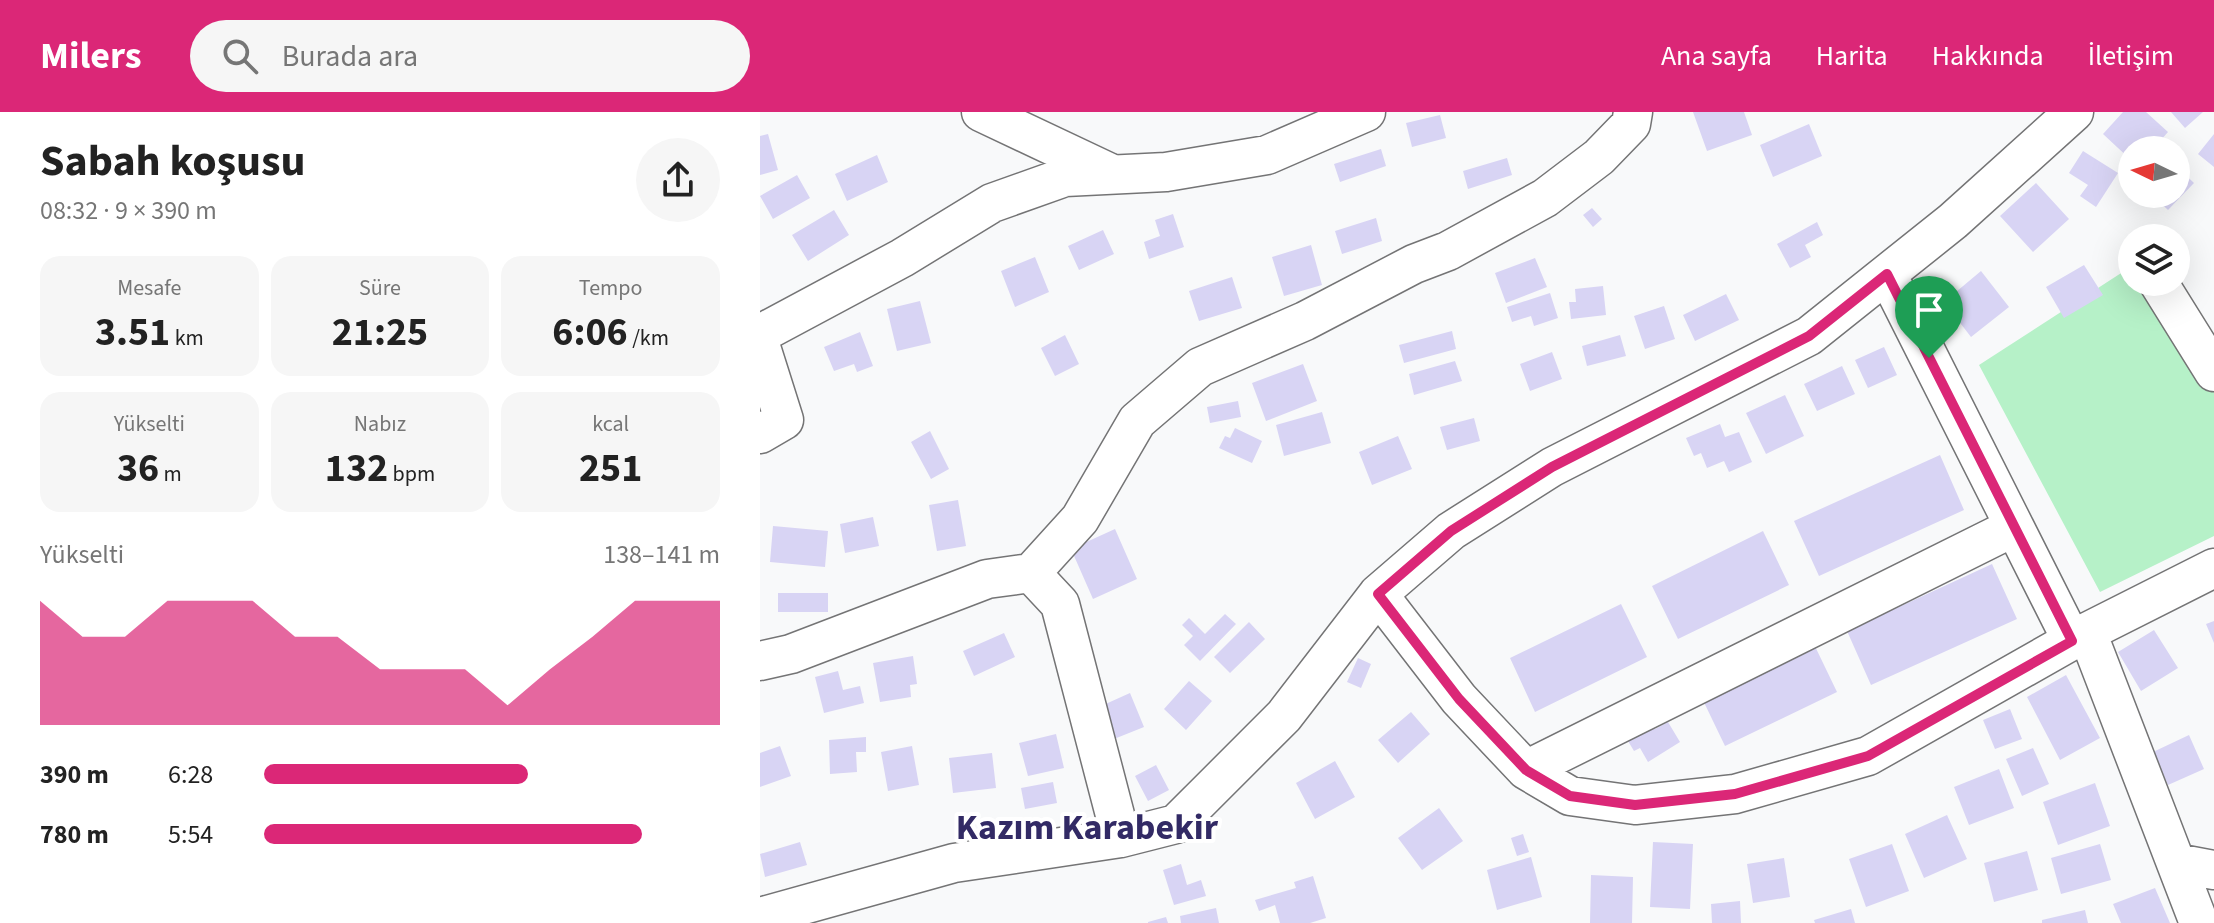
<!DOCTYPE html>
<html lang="tr">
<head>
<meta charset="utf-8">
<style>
  body { margin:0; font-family:"Source Sans 3",sans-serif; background:#f6f6f6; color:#222; height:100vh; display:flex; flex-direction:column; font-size:30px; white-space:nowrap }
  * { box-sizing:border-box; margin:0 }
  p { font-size:26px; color:#767676 }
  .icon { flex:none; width:44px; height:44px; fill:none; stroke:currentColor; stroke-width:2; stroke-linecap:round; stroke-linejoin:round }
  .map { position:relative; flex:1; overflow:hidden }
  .details { display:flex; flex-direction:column; background:#fff; width:760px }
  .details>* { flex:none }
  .needle { width:52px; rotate:275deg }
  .controls { position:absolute; left:1358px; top:24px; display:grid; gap:16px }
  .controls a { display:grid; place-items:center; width:72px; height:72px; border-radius:50%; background:#fff; box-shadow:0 8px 32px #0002; font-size:40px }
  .pin { position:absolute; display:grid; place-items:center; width:68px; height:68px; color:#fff; margin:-82px -34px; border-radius:50% 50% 50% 0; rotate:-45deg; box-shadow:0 0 8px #0007 }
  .pin .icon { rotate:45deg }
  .round { display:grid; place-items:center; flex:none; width:84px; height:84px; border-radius:42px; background:#f6f6f6 }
  .summary { display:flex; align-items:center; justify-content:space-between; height:136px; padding:0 40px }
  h1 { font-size:44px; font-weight:700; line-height:60px }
  .metrics { display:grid; grid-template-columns:repeat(3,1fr); gap:12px; height:136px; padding:8px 40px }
  .metrics div { display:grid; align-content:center; border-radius:20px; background:#f6f6f6; text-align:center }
  .metrics b { font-size:40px; font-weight:700 }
  .metrics small { font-size:22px; font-weight:400 }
  .metrics p { font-size:22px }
  .chart { height:224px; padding:16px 40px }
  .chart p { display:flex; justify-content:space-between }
  .chart svg { width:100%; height:144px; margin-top:8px; fill:#db2777; opacity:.7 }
  ul { padding:0 40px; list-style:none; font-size:26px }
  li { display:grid; grid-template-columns:128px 96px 1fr; align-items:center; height:60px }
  li i { height:20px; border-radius:10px; background:#db2777 }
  header { display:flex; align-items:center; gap:48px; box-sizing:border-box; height:112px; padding:0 40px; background:#db2777; color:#fff }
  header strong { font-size:38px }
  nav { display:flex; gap:44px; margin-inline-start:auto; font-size:28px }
  .search { width:560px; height:72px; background:#f6f6f6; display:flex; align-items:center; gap:20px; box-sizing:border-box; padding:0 28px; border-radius:44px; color:#767676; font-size:30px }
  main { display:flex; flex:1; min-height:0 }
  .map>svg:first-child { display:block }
  .green { fill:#b6f1c8 }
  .building { fill:#d8d4f4 }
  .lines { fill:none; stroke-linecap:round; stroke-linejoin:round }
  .minor-casing { stroke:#747475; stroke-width:41 }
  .minor { stroke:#fff; stroke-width:38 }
  .route-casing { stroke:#fff; stroke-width:16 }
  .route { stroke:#db2777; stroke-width:10 }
  .labels { text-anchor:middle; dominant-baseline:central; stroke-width:8; stroke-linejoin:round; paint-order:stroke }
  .district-label { font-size:36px; font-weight:bold; fill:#322a65; stroke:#fff }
</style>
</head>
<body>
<header>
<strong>Milers</strong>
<div class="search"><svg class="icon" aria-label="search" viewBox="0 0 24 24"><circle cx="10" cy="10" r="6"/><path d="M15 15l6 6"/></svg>Burada ara</div>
<nav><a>Ana sayfa</a><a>Harita</a><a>Hakkında</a><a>İletişim</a></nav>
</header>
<main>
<section class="details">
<div class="summary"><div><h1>Sabah koşusu</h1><p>08:32 · 9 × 390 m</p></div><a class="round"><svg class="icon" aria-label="share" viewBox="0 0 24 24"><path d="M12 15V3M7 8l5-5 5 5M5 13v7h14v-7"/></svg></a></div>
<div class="metrics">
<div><p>Mesafe</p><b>3.51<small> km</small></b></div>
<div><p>Süre</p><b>21:25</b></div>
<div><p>Tempo</p><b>6:06<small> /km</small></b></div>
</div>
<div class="metrics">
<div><p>Yükselti</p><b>36<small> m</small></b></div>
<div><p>Nabız</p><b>132<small> bpm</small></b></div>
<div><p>kcal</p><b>251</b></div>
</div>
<div class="chart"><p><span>Yükselti</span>138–141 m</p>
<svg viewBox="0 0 160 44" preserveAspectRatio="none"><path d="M0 44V6L10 17L20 17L30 6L40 6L50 6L60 17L70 17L80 27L90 27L100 27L110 38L120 27L130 17L140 6L150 6L160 6V44z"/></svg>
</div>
<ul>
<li><b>390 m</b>6:28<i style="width:58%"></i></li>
<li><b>780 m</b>5:54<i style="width:83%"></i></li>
</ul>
</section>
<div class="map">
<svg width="1454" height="811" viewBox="0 0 1454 811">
  <rect width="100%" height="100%" fill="#f8f9fa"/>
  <path class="green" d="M 1372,154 L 1372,170 L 1387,170 L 1454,277 L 1454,424 L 1340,480 L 1219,253 Z"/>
  <path class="building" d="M 933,0 L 984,0 L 992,23 L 947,39 Z
    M 1363,0 L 1386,0 L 1408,20 L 1392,38 L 1372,38 L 1372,49 L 1343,22 Z
    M 1411,0 L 1443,0 L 1425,16 Z
    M 680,3 L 686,26 L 652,35 L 646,11 Z
    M 1049,12 L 1062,44 L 1013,65 L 1000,33 Z
    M 8,22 L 18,58 L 0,63 L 0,24 Z
    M 1454,22 L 1454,55 L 1438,42 Z
    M 621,37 L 626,54 L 580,70 L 574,52 Z
    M 1323,39 L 1358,61 L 1336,95 L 1320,84 L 1328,73 L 1309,61 Z
    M 117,43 L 128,70 L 87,89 L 75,62 Z
    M 747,46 L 752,63 L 708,77 L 703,59 Z
    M 1416,54 L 1434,71 L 1408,98 L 1391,82 L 1416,82 Z
    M 37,63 L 50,86 L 13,107 L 0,84 Z
    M 1276,71 L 1309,107 L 1273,140 L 1240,104 Z
    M 832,96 L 842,107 L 833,115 L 823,103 Z
    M 74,98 L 89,123 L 48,149 L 32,123 Z
    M 413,102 L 424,135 L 389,147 L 384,130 L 400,124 L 395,108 Z
    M 616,106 L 622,129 L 582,142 L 575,119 Z
    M 1057,110 L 1063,123 L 1045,133 L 1051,145 L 1030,156 L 1017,132 Z
    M 343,118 L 354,142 L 319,158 L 308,134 Z
    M 551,133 L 562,173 L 524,184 L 512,145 Z
    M 275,145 L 289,180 L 255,195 L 241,159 Z
    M 775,146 L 787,175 L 746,191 L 735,161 Z
    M 1324,153 L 1343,183 L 1304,206 L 1286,175 Z
    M 1221,159 L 1249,195 L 1211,225 L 1184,190 Z
    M 472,165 L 482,196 L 439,209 L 429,179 Z
    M 843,174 L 846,203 L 811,207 L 809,190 L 816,190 L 815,177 Z
    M 790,181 L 798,206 L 774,214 L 771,204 L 752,210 L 747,195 Z
    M 966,182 L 979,208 L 935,229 L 923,203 Z
    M 160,189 L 171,231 L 137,239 L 127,197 Z
    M 904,194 L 915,227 L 885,237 L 874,204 Z
    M 692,219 L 696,237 L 644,251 L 639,233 Z
    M 100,220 L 113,254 L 97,260 L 94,252 L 74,259 L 64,235 Z
    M 305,223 L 319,252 L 295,264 L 281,236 Z
    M 860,223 L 866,244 L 827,254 L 822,234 Z
    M 1124,235 L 1137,263 L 1108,276 L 1095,248 Z
    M 792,240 L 802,267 L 770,279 L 760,252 Z
    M 695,249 L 702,269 L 654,283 L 649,262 Z
    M 543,252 L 557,289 L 506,309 L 492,271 Z
    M 1082,254 L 1095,282 L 1057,299 L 1044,272 Z
    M 1025,283 L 1044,324 L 1006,342 L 986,301 Z
    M 478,289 L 481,305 L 450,311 L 447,295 Z
    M 562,300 L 571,331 L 524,344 L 516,313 Z
    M 714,306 L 720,329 L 687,338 L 680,315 Z
    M 960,312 L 965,325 L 979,320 L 992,350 L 969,360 L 964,349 L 947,356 L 941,341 L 934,344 L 926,326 Z
    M 475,316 L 502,329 L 492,351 L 459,336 L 465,324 L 470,326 Z
    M 170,319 L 189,357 L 171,367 L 151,330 Z
    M 638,324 L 652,357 L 612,373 L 599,340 Z
    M 1180,343 L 1204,398 L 1059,464 L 1034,409 Z
    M 198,388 L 206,434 L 177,439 L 169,393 Z
    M 113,405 L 119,434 L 85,441 L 80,412 Z
    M 13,414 L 68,419 L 65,455 L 10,450 Z
    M 355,417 L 377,467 L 333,487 L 311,437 Z
    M 1003,419 L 1029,473 L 918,527 L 892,474 Z
    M 1232,452 L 1257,507 L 1111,573 L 1087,519 Z
    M 18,481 L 68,481 L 68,500 L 18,500 Z
    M 861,492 L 887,545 L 775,600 L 750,546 Z
    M 465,502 L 476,512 L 440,549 L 424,533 L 433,524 L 422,513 L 429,506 L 445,522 Z
    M 1454,509 L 1454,531 L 1446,512 Z
    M 489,510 L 505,527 L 470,561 L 454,545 Z
    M 1394,518 L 1418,556 L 1381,579 L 1358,540 Z
    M 244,521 L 255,545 L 214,564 L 203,539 Z
    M 1051,526 L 1077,580 L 965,634 L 939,580 Z
    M 153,544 L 157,572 L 150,573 L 151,585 L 120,590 L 113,551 Z
    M 598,546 L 611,552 L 601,576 L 587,570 Z
    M 78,559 L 83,578 L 100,574 L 104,591 L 64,601 L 55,565 Z
    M 1306,563 L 1340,626 L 1300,648 L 1267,585 Z
    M 429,569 L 452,589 L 426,618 L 404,597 Z
    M 370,581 L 384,615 L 344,631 L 330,599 Z
    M 1250,597 L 1262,627 L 1235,637 L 1223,608 Z
    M 651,600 L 670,622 L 638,651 L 618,628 Z
    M 887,604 L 895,617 L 908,610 L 920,630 L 888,650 L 880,636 L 874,639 L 862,619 Z
    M 296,622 L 304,656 L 268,664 L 259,631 Z
    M 1429,623 L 1444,657 L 1408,673 L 1393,640 Z
    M 106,625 L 106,640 L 96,640 L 97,660 L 70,662 L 69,628 Z
    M 20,634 L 31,664 L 0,675 L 0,641 Z
    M 152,634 L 159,673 L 128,679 L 121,640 Z
    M 1273,636 L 1289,672 L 1262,684 L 1246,647 Z
    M 232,641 L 236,676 L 193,681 L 189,646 Z
    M 575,649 L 595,685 L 555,707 L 536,671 Z
    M 396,653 L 409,678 L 388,689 L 375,664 Z
    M 1239,657 L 1254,696 L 1209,713 L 1194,675 Z
    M 293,670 L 297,691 L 265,697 L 261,676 Z
    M 1335,671 L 1350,714 L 1298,733 L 1283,690 Z
    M 679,696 L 703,729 L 662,758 L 638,726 Z
    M 1187,703 L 1207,747 L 1164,766 L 1145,722 Z
    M 763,722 L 769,740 L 757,744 L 751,726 Z
    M 40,730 L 47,753 L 5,765 L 0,742 Z
    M 893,730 L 933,732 L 930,797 L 890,795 Z
    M 1132,732 L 1149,779 L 1106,795 L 1089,747 Z
    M 1340,732 L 1351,768 L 1301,782 L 1291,746 Z
    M 1267,739 L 1278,778 L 1234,790 L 1224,751 Z
    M 771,745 L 782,785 L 737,798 L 727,758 Z
    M 1024,746 L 1030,785 L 993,791 L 987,752 Z
    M 421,752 L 427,773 L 441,768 L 446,784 L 414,793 L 403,758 Z
    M 831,763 L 873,765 L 872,811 L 830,811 Z
    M 553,764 L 566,806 L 550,811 L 520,811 L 515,793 L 499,799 L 495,788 L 536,776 L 534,770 Z
    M 1395,776 L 1410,811 L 1361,811 L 1353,792 Z
    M 980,789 L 981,811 L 952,811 L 951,792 Z
    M 456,796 L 459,811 L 421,811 L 420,804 Z
    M 1091,797 L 1095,811 L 1055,811 L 1054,808 Z
    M 1325,798 L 1328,811 L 1282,811 L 1282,808 Z
    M 406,805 L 408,811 L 388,811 L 388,810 Z"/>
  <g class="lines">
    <defs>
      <path id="minor" d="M 221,0 L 348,60
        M 1127,162 L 1312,529
        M 1398,170 L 1454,260
        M 0,222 L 142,146 L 232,91 L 305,65 L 406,60 L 507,43 L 606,0
        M 0,232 L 24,308 L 0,322
        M 271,461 L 300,492 L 361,726
        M 618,482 L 699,587 L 766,658 L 810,684 L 875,693 L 975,682 L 1108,644 L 1327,520 L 1454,456
        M 1327,520 L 1439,811
        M 0,549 L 31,542 L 227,467 L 271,461 L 320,407 L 377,309 L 440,255 L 545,209 L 654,152 L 688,139 L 785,86 L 839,45 L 871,12 L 873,0
        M 766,658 L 1254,415
        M 1416,751 L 1454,758
        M 0,805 L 194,751 L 361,726 L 416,712 L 524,604 L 618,482 L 691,419 L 792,355 L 1049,224 L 1193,109 L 1314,0"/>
    </defs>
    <use href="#minor" class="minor-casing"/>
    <use href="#minor" class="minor"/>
  </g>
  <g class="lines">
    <defs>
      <path id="route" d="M 1127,162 L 1312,529 L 1108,644 L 975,682 L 875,693 L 810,684 L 766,658 L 699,587 L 618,482 L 691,419 L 792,355 L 1049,224 Z"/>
    </defs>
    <use href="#route" class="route-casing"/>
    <use href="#route" class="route"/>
  </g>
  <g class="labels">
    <g class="district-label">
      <text x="327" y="715">Kazım Karabekir</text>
    </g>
  </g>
</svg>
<div class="controls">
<a><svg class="needle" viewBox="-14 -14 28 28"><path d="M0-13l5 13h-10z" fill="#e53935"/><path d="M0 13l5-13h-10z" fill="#767676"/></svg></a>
<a><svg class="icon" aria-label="layers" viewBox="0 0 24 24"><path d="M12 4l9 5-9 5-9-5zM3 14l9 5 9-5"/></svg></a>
</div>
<div class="pin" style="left:1169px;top:246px;background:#1e9e55"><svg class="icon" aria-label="arrive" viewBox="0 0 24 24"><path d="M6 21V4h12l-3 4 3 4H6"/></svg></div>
</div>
</main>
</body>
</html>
